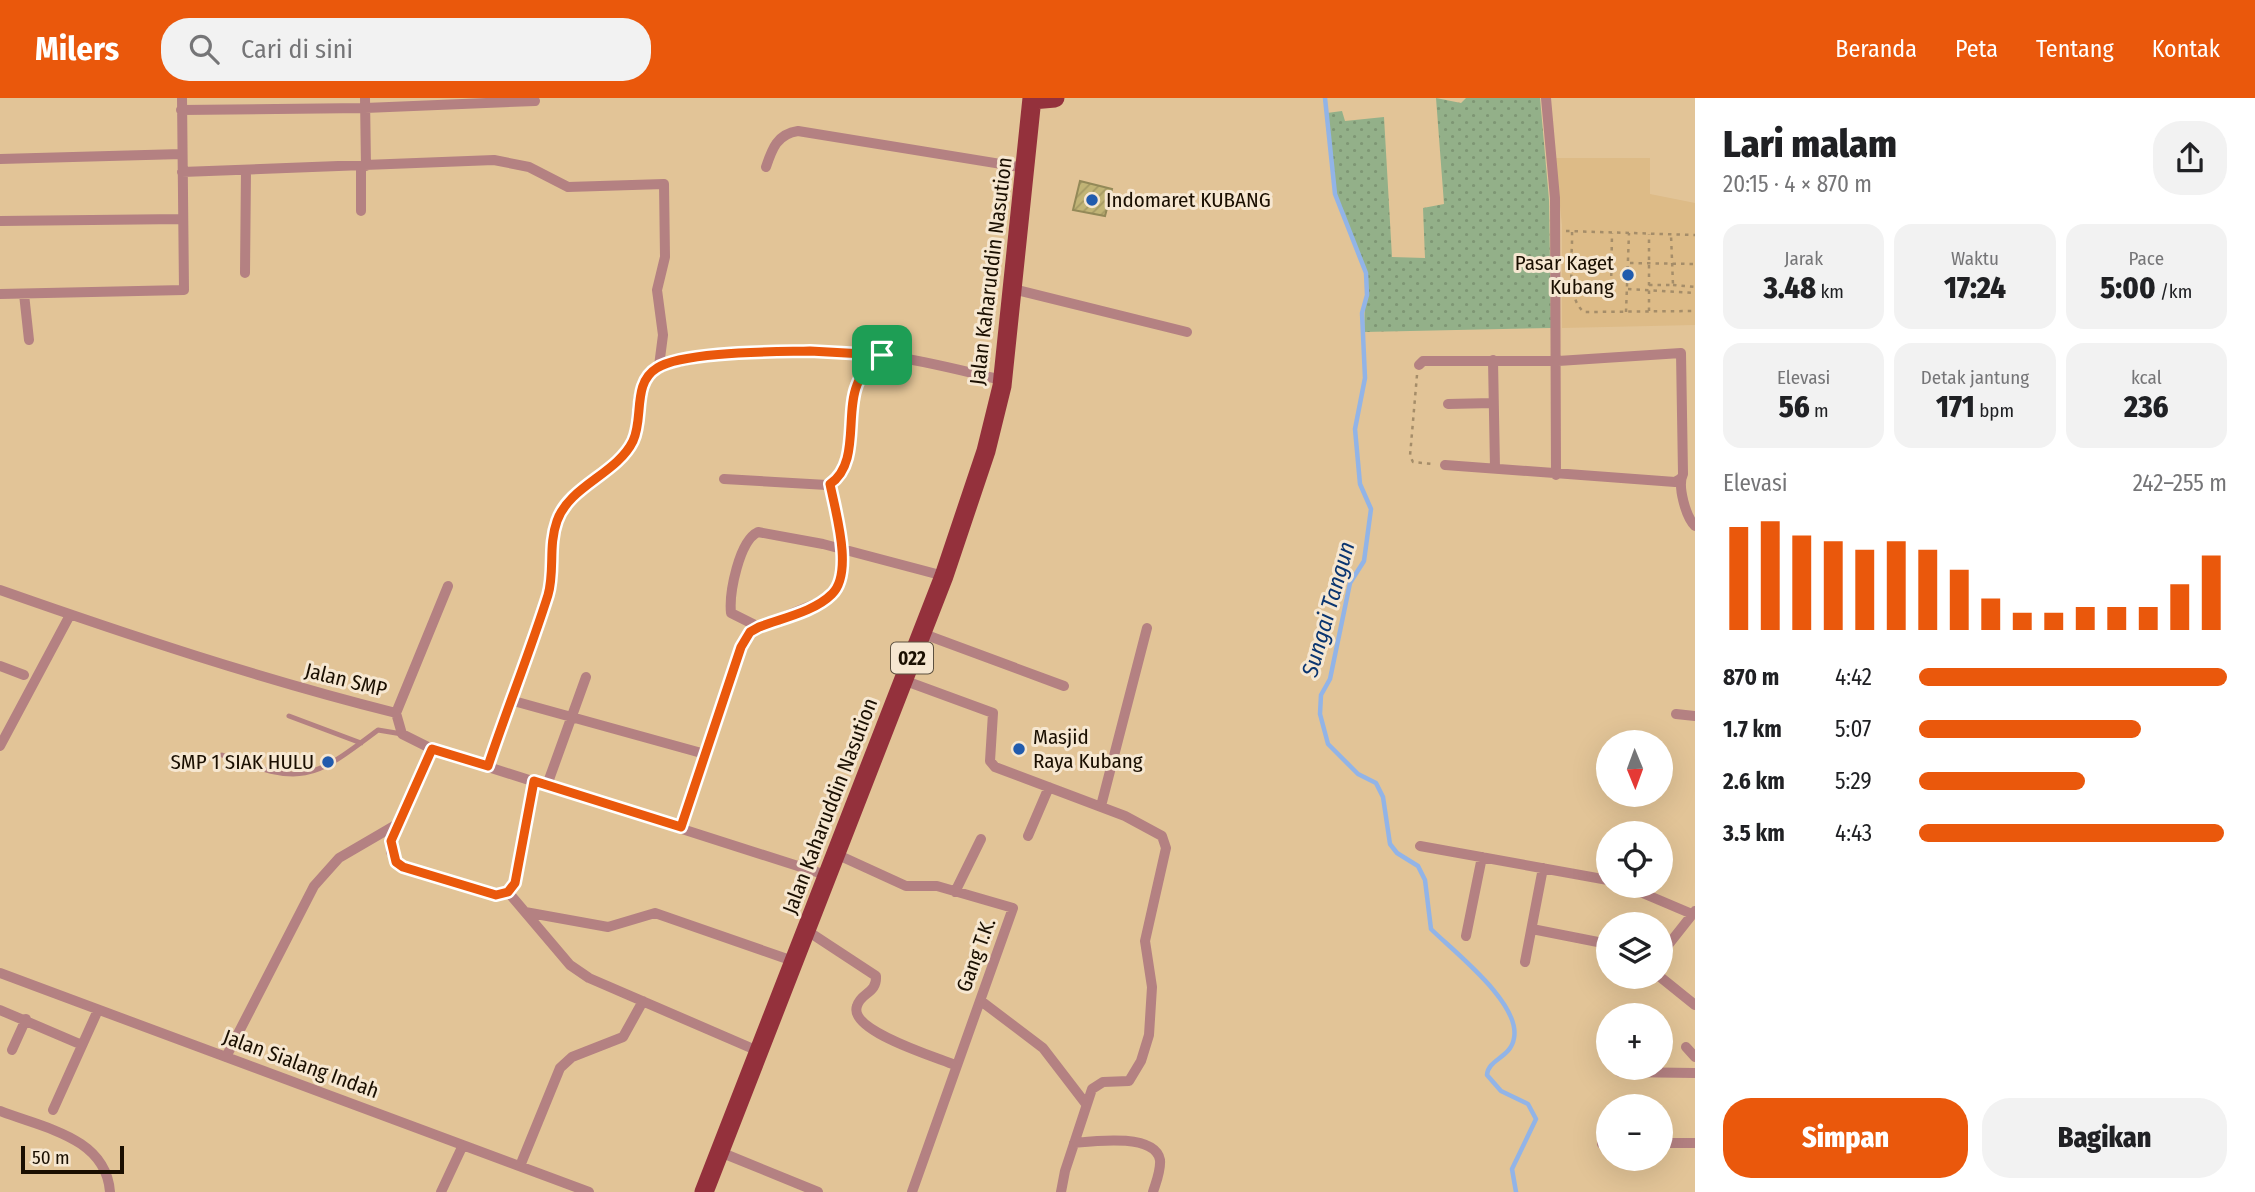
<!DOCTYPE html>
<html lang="id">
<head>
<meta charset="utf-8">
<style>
  body { margin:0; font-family:"Fira Sans Condensed",sans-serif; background:#f2f2f2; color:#202124; height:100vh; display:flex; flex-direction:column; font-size:26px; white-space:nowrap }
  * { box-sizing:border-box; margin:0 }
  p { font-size:23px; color:#757577 }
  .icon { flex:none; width:38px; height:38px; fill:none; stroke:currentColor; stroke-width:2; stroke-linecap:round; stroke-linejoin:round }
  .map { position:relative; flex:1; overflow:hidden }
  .panel { display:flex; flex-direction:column; background:#fff; width:560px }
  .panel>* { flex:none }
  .needle { width:46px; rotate:179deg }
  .fabs { position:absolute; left:1596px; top:632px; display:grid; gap:14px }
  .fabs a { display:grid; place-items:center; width:77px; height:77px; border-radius:50%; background:#fff; box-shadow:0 7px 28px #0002; font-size:35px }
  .scale { position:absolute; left:21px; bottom:18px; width:103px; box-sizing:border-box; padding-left:7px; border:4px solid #1a0f01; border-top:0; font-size:19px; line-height:24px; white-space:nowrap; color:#1a0f01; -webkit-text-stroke:5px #f6e7d1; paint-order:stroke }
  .pin { position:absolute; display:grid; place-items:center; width:60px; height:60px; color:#fff; margin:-30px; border-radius:14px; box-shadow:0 4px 10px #0006 }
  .round { display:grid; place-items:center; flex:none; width:74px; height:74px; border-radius:28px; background:#f2f2f2 }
  .summary { display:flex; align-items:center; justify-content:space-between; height:119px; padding:0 28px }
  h1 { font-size:38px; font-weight:800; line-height:52px }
  .metrics { display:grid; grid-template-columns:repeat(3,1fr); gap:10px; height:119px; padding:7px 28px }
  .metrics div { display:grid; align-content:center; border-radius:18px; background:#f2f2f2; text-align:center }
  .metrics b { font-size:30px; font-weight:800 }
  .metrics small { font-size:19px; font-weight:400 }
  .metrics p { font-size:19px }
  .chart { height:196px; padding:14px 28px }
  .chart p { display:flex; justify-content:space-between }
  .chart svg { width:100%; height:126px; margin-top:7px; stroke:#ea580c; stroke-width:6 }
  .action { display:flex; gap:14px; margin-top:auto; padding:14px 28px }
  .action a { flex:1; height:80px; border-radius:28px; background:#ea580c; color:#fff; font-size:28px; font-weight:800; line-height:80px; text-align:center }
  .action a+a { background:#f2f2f2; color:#202124 }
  ul { padding:0 28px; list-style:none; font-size:23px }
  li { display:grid; grid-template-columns:112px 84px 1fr; align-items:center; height:52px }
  li i { height:18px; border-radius:9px; background:#ea580c }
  header { display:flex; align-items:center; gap:42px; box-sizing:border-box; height:98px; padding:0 35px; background:#ea580c; color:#fff }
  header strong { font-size:33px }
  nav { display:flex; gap:38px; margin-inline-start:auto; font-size:24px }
  .search { width:490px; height:63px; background:#f2f2f2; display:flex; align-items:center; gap:18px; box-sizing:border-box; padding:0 24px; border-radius:28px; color:#757577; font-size:26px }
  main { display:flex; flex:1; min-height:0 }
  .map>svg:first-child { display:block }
  .built { fill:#ddbb87 }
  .green { fill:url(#green-dots) }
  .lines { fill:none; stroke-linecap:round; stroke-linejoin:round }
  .stream { stroke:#92b4e7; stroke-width:4.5 }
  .building { fill:url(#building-hatch); stroke:#938958; stroke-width:2 }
  .path { stroke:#a58d69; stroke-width:2.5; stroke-dasharray:3.5 5; stroke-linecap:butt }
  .service { stroke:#b48182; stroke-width:5 }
  .minor { stroke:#b48182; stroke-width:10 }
  .trunk { stroke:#94313c; stroke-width:19 }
  .route-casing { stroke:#fff; stroke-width:14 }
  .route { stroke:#ea580c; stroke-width:9 }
  .poi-dot { fill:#215bad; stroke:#f6e7d1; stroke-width:2.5 }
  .labels { text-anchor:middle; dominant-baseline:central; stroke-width:6; stroke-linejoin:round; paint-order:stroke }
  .shield { fill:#f6e7d1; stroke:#5c503f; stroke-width:2 }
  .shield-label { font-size:19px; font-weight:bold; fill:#1a0f01 }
  .poi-label { font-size:21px; fill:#1a0f01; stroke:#f6e7d1; text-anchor:start }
  .street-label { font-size:21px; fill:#1a0f01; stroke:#f6e7d1 }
  .water-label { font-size:23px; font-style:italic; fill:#0a3570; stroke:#f6e7d1 }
</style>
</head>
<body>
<header>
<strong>Milers</strong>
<div class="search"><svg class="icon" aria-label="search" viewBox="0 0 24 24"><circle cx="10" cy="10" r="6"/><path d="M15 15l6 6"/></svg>Cari di sini</div>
<nav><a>Beranda</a><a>Peta</a><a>Tentang</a><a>Kontak</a></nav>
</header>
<main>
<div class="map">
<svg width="1695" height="1094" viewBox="0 0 1695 1094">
  <defs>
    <pattern id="green-dots" width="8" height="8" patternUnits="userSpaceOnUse" patternTransform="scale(1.75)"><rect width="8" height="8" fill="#93b089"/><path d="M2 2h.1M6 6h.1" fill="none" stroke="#7e9674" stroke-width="1.8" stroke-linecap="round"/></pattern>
    <pattern id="building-hatch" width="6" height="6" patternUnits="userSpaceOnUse" patternTransform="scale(1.75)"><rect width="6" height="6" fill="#c1b476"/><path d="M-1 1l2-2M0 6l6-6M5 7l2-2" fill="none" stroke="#a59a64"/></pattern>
  </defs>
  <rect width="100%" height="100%" fill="#e2c497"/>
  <path class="built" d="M 1555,60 L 1650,60 L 1650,96 L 1695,105 L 1695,227 L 1562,230 L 1562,127 Z"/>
  <path class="green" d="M 1436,0 L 1461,5 L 1466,0 L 1540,0 L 1549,102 L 1551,230 L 1364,234 L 1366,175 L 1335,96 L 1327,15 L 1342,13 L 1345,23 L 1384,19 L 1392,159 L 1425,160 L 1423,110 L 1444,106 Z"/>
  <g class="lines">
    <path class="stream" d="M 1325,0 L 1335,96 L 1366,175 L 1367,197 L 1362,215 L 1365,280 L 1355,331 L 1360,386 L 1371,411 L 1364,463 L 1350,485 L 1330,581 L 1321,597 L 1320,616 L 1328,646 L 1358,676 L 1376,685 L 1383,699 L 1390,746 L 1397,755 L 1418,768 L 1425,782 L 1431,831 C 1453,853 1521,905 1514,940 C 1511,960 1488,961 1487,977 L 1501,993 L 1528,1006 L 1536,1021 L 1512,1071 L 1516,1094"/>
  </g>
  <path class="building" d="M 1080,83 L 1112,91 L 1105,118 L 1073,112 Z"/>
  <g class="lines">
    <path class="path" d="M 1566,133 L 1695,137
      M 1572,134 C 1573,156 1565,199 1584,214 L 1695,213
      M 1630,165 L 1695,166
      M 1649,187 L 1673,187 L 1671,137
      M 1673,187 L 1695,189
      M 1628,191 L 1695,195
      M 1574,192 L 1611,192 L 1612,135
      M 1649,213 L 1649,136
      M 1626,214 L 1629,135
      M 1417,277 L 1410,358 L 1413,364 L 1433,366"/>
    <path class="service" d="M 289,618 L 361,645
      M 222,657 C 302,688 312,682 378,632 L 402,636"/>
    <path class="minor" d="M 365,0 L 366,68
      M 1546,0 L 1555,100 L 1556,377
      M 181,12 L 365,10 L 535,3
      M 0,61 L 182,56
      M 361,68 L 361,113
      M 766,69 C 772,51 777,36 798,33 L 1026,70
      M 182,74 L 494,62 L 529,69 L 568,89 L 664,86 L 665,159 L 657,192 L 663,237 L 659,268
      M 0,123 L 183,121
      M 245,175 L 246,72
      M 1013,191 L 1187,234
      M 0,196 L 184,192 L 182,0
      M 24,196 L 29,242
      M 1493,262 L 1495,370
      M 1419,267 L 1423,263 L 1558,263 L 1681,255 L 1683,376 C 1677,388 1686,419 1695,428
      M 1448,306 L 1493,305
      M 1445,367 L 1675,384 L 1680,381
      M 724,381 L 827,387 C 861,365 843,319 857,286 C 862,274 873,266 882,257
      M 0,492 C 131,538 261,581 396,615 L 402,636 L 432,651 L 826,777
      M 759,529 L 731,515 C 729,495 739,443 758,434 L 823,446 L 944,478
      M 921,535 L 1064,588
      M 0,568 L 24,577
      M 903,582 L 993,615 L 990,663 L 995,669 L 1125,718 L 1162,738 L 1166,750 L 1145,843 L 1152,889 L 1149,937 L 1141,963 L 1129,983 L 1103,984 L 1092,991 L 1065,1073 L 1061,1094
      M 510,602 L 705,656
      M 396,615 L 448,488
      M 1676,616 L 1695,618
      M 0,648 L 70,517
      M 432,651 L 391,743 L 391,754 L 403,769 L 496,797 L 508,794 L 515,785 L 534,683
      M 488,668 C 507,611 529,555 548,498 C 555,473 545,442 558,420 C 575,391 609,379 627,353 C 642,331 631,298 648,278 C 672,248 842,253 882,257 C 923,262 963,273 1002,282
      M 547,687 L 586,579
      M 1101,708 L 1147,530
      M 681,729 L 741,549 L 750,534 L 759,529 L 825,502 C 858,477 836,420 830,386
      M 1028,738 L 1049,689
      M 1420,748 L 1608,782
      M 836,756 L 906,788 L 937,788 L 1013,810 L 912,1094
      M 1626,788 L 1692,816
      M 508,794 L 570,867 L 589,880 L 758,953
      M 955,794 L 981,741
      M 525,814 L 608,829 L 655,815 L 793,863
      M 1532,831 L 1608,846
      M 806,832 L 876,878 C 877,896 861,894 857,908 C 848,933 936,959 955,967
      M 1466,838 L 1482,759
      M 1661,856 L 1695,813
      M 1525,864 L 1543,770
      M 0,875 L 589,1094
      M 1659,878 L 1695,907
      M 981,903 L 1043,950 L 1086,1006
      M 0,912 L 82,947
      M 1686,949 L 1695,959
      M 12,952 L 26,921
      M 226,959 L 314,788 L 339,760 L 399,725
      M 1620,974 L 1695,975
      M 53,1012 L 98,912
      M 0,1013 C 43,1030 106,1039 110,1094
      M 1074,1045 C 1094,1043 1155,1035 1160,1062 C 1161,1073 1156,1084 1153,1094
      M 1661,1045 L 1695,1045
      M 1602,1046 L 1608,1046
      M 720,1054 L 818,1094
      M 520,1068 L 560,970 L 572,959 L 623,939 L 643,903
      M 441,1094 L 463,1047"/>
    <path class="trunk" d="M 1032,2 L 1055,0
      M 704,1094 L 944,478 L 986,353 L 1002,288 L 1032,0"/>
  </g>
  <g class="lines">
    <defs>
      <path id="route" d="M 810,253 L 882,257 C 873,266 861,274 857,287 C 845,316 860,366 830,386 C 835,412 854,475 832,496 C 814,514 782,520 759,529 L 750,534 L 741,549 L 681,729 L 534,683 L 515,785 L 508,794 L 496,797 L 403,769 L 396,764 L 391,743 L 432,651 L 488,668 C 507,611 530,554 548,497 C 555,473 548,448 557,423 C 569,388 617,376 633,343 C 644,320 632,285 657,270 C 683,253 777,254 810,253 Z"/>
    </defs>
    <use href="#route" class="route-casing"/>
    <use href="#route" class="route"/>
  </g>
  <g class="poi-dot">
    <circle cx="1092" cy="102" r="7"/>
    <circle cx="1628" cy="177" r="7"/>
    <circle cx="1019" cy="651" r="7"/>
    <circle cx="328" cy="664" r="7"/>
  </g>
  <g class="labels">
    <rect class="shield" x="891" y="544.5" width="42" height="31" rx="5"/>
    <g class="shield-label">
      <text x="912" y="560">022</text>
    </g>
    <g class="poi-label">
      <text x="1106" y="102">Indomaret KUBANG</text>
      <text x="1614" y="165" text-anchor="end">Pasar Kaget<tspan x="1614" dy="24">Kubang</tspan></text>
      <text x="1033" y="639">Masjid<tspan x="1033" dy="24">Raya Kubang</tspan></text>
      <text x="314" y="664" text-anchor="end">SMP 1 SIAK HULU</text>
    </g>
    <g class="street-label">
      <text transform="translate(991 173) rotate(-83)">Jalan Kaharuddin Nasution</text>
      <text transform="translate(346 582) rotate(14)">Jalan SMP</text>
      <text transform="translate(830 708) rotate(-69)">Jalan Kaharuddin Nasution</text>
      <text transform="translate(976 857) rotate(-70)">Gang T.K.</text>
      <text transform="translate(301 966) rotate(20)">Jalan Sialang Indah</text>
    </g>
    <g class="water-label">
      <text transform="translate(1328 511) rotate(-74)">Sungai Tangun</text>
    </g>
  </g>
</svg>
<div class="fabs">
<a><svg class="needle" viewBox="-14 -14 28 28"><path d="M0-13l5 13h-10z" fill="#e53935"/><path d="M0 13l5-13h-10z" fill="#757577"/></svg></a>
<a><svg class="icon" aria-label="locate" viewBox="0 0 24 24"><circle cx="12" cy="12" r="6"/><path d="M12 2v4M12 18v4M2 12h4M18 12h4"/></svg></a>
<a><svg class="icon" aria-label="layers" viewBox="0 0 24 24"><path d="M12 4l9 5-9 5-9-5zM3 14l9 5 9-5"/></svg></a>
<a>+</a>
<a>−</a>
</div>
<div class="scale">50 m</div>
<div class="pin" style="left:882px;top:257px;background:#1e9e55"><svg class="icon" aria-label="arrive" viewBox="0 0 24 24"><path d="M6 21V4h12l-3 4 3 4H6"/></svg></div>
</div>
<section class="panel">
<div class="summary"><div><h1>Lari malam</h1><p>20:15 · 4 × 870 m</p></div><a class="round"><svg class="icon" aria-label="share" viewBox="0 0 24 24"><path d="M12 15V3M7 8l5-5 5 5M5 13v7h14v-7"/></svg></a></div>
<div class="metrics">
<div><p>Jarak</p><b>3.48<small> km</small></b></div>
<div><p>Waktu</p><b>17:24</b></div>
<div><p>Pace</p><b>5:00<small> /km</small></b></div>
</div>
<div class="metrics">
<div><p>Elevasi</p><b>56<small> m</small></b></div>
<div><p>Detak jantung</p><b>171<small> bpm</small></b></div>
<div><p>kcal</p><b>236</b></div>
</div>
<div class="chart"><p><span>Elevasi</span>242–255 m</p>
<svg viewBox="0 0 160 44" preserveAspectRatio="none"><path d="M5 44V8M15 44V6M25 44V11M35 44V13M45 44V16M55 44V13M65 44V16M75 44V23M85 44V33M95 44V38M105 44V38M115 44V36M125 44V36M135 44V36M145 44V28M155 44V18"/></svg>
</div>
<ul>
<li><b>870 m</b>4:42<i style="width:100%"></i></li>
<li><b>1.7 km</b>5:07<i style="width:72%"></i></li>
<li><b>2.6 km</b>5:29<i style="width:54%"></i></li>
<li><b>3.5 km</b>4:43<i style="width:99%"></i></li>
</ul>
<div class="action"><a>Simpan</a><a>Bagikan</a></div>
</section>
</main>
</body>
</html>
